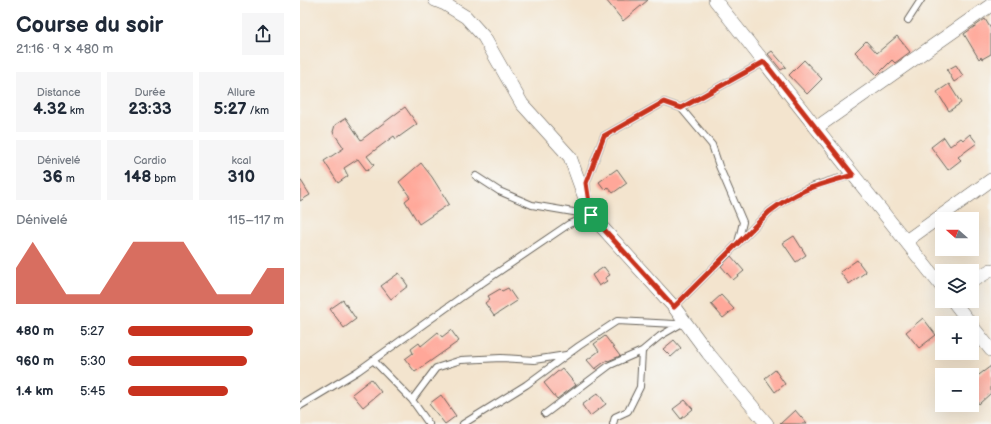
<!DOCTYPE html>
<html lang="fr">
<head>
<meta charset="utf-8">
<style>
  body { margin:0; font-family:"Balsamiq Sans",sans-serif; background:#f6f6f7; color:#1f2937; height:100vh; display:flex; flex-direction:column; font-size:15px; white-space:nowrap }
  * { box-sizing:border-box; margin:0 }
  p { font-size:13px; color:#747a83 }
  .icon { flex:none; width:22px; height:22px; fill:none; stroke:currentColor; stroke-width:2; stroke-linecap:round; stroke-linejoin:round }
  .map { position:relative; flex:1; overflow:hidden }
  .side { display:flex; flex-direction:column; background:#fff; width:300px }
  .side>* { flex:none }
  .needle { width:26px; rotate:291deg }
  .tools { position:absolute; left:635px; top:212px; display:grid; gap:8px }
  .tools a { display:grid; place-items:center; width:44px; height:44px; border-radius:0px; background:#fff; box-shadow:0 4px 16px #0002; font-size:20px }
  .pin { position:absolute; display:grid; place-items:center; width:34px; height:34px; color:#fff; margin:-17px; border-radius:8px; box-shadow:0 2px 6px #0006 }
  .round { display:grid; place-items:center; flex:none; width:42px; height:42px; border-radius:0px; background:#f6f6f7 }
  .headline { display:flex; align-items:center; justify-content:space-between; height:68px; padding:0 16px }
  h1 { font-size:22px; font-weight:600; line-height:30px }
  .metrics { display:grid; grid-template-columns:repeat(3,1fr); gap:6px; height:68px; padding:4px 16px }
  .metrics div { display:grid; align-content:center; border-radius:0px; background:#f6f6f7; text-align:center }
  .metrics b { font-size:17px; font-weight:600 }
  .metrics small { font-size:11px; font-weight:400 }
  .metrics p { font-size:11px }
  .chart { height:112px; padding:8px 16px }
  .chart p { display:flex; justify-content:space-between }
  .chart svg { width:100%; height:72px; margin-top:4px; fill:#c8321e; opacity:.7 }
  ul { padding:0 16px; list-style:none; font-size:13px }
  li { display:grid; grid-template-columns:64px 48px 1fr; align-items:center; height:30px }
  li i { height:10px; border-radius:5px; background:#c8321e }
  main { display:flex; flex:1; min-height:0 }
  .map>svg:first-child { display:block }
  .building { fill:#ffa799 }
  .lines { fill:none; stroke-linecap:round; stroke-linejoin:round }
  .service-casing { stroke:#67625a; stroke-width:8 }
  .minor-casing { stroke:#67625a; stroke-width:14 }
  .service { stroke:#fff; stroke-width:6 }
  .minor { stroke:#fff; stroke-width:13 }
  .route-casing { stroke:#fff; stroke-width:8 }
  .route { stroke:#c8321e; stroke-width:5 }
</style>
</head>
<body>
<main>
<section class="side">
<div class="headline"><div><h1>Course du soir</h1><p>21:16 · 9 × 480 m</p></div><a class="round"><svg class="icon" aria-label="share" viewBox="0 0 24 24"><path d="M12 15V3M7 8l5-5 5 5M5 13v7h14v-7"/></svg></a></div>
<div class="metrics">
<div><p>Distance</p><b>4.32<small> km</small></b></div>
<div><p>Durée</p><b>23:33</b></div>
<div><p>Allure</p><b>5:27<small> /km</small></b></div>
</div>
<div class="metrics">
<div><p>Dénivelé</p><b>36<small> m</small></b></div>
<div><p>Cardio</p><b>148<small> bpm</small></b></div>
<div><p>kcal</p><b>310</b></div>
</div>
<div class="chart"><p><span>Dénivelé</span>115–117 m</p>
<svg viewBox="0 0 160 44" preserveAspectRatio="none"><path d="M0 44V22L10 6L20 22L30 38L40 38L50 38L60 22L70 6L80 6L90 6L100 6L110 22L120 38L130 38L140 38L150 22L160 22V44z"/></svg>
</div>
<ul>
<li><b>480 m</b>5:27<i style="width:80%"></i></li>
<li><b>960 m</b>5:30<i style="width:76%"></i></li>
<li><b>1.4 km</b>5:45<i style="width:64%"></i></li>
</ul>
</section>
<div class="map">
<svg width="691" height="424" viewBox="0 0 691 424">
  <rect width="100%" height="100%" fill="#f6f6f2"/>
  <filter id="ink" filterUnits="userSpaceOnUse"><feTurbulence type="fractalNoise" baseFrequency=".025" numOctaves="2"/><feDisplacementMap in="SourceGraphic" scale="8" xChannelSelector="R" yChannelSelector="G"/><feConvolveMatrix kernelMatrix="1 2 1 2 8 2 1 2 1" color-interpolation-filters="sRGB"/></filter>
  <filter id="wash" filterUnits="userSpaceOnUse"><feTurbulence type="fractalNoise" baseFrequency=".012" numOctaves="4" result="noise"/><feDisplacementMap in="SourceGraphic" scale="16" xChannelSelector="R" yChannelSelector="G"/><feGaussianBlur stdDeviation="0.9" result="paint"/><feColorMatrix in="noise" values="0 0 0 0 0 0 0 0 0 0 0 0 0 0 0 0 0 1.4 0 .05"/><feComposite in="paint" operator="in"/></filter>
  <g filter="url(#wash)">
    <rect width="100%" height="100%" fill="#f3e4ce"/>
    <g id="blocks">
      <path class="building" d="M 306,0 L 348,0 L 323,21 Z
        M 685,19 L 691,29 L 691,54 L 682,59 L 681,57 L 679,59 L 664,34 Z
        M 597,36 L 610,52 L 595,63 L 592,60 L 577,75 L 555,52 L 566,41 L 577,53 Z
        M 472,51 L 486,67 L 481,70 L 468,54 Z
        M 504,60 L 522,79 L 507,94 L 489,75 Z
        M 656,65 L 663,76 L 654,82 L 647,70 Z
        M 649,84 L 661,103 L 649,111 L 637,92 Z
        M 105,107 L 117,124 L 96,139 L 94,136 L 67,156 L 74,165 L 67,171 L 58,159 L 44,168 L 48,176 L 38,183 L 24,161 L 44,148 L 33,132 L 35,125 L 46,118 L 61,140 Z
        M 670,134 L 677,143 L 658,157 L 661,160 L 648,170 L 631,147 L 644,137 L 650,146 L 661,138 L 663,140 Z
        M 121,163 L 132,177 L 149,204 L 119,224 L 105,201 L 110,197 L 99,182 Z
        M 317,169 L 327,183 L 313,193 L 308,187 L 305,190 L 299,182 Z
        M 0,179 L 10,195 L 0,201 Z
        M 494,236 L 506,255 L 496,262 L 483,243 Z
        M 431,256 L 444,271 L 433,280 L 421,266 Z
        M 557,260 L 566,272 L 549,284 L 540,272 Z
        M 304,267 L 310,275 L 305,278 L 307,281 L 299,286 L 292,275 Z
        M 99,273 L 108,286 L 91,299 L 81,286 Z
        M 208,288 L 217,301 L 194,316 L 185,303 L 190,299 L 188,296 L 200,289 L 202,291 Z
        M 421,295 L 434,309 L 423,318 L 411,304 Z
        M 43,300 L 56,319 L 44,328 L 30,309 Z
        M 623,318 L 636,335 L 619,348 L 606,332 Z
        M 151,330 L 159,341 L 115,372 L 105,359 L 113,353 L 111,349 L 119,343 L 121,346 L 138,332 L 142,337 Z
        M 305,336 L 320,356 L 308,361 L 307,360 L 295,369 L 287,360 L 299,351 L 294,344 Z
        M 374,340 L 381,348 L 371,357 L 363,349 Z
        M 691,366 L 691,393 L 679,404 L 672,395 L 672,380 Z
        M 262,368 L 276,385 L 257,399 L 244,383 Z
        M 475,370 L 485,384 L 475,392 L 465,378 Z
        M 71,379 L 81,392 L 63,407 L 52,394 Z
        M 298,393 L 306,404 L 290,416 L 282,405 Z
        M 141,395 L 156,416 L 145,424 L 129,404 Z
        M 385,400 L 393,409 L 381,419 L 373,409 Z
        M 495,410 L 507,424 L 480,424 Z"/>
    </g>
  </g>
  <g filter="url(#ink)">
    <use href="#blocks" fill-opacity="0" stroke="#67625a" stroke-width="1"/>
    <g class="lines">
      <defs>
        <path id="service" d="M 608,20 L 621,0
          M 381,108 L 412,145 L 419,166 L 443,222 L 438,243
          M 176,176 L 199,191 L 232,205 L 291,215
          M 287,191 L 286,183 L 304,136 L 364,102 L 381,108 L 464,62
          M 374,307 L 469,212 C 498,189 518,184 553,175
          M 73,360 L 112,400 L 136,368 L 161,360 L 201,358 L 234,360 L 266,355
          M 112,400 L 129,424
          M 0,406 L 58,371 L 163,296 L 269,224 L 291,215
          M 245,414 L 310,365 L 342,351
          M 163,424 L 226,385 L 279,346 L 317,321 L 375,324 L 386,322
          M 313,424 L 315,417 L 328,411 L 340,387 L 342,351 L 360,336 L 379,325"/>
        <path id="minor" d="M 135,0 L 145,4 L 166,17 L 184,37 L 222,104 L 270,157 L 291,215 L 374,307 L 408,353 L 467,424
          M 415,0 L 642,287
          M 516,128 L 691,5
          M 606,241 L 691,180
          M 672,281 L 691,270
          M 653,301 L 670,323
          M 672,326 L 691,350"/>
      </defs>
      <use href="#service" class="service-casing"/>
      <use href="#minor" class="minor-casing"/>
      <use href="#service" class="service"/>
      <use href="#minor" class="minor"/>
    </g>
  </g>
  <g class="lines" filter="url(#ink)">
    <defs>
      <path id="route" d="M 464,62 L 553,175 C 518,185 498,189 469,212 L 374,307 L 291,215 L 286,183 L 304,136 L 364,102 L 381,108 Z"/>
    </defs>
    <use href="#route" class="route-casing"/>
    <use href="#route" class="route"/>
  </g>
</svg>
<div class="tools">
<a><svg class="needle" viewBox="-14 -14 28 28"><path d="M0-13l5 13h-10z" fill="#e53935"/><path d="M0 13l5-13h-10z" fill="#747a83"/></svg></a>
<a><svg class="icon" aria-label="layers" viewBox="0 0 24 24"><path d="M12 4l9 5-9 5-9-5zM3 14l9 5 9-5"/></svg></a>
<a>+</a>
<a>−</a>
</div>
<div class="pin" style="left:291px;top:215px;background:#1e9e55"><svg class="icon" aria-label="arrive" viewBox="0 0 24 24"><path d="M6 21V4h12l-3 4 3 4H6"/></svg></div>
</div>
</main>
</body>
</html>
